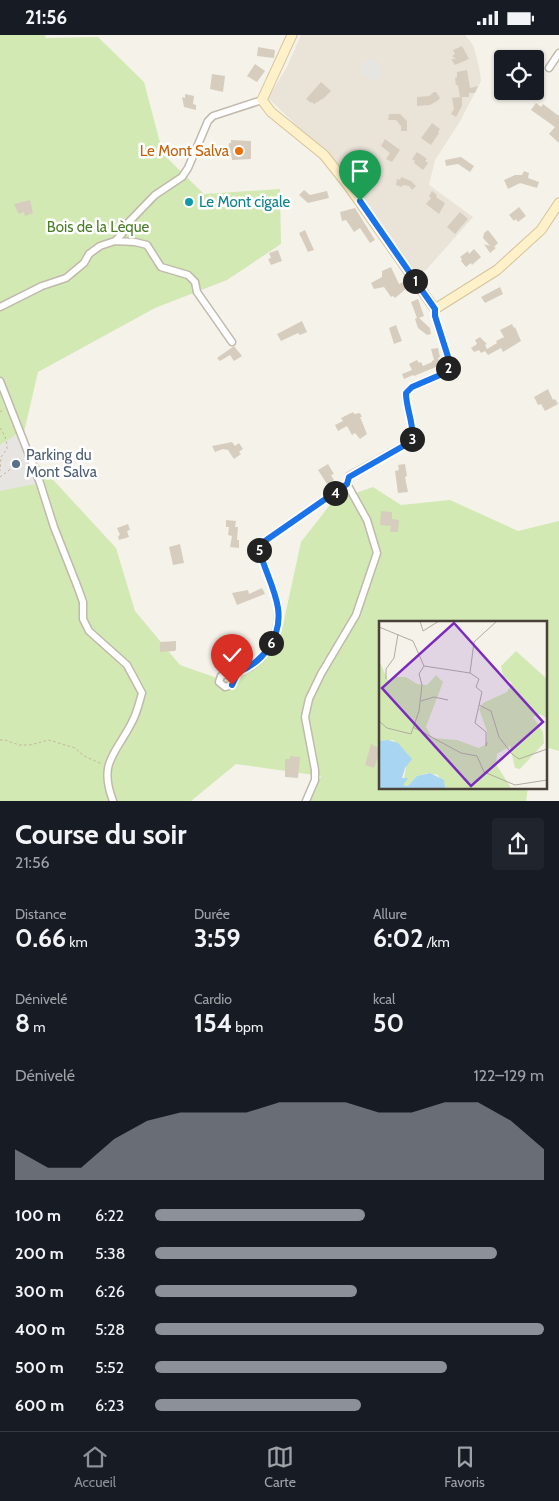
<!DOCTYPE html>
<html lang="fr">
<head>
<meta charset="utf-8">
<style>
  body { margin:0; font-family:Cabin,sans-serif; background:#20242c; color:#f1f3f6; height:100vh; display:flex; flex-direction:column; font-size:19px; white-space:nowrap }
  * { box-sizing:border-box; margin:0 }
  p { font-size:16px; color:#9ea1a6 }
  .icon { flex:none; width:28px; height:28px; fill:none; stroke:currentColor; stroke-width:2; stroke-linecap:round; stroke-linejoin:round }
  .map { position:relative; height:766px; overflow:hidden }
  .drawer { display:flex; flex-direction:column; background:#171b24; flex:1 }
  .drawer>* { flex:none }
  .fabs { position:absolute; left:494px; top:15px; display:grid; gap:10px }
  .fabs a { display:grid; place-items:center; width:50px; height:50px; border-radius:5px; background:#171b24; box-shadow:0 1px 4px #0004; font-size:25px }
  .pin { position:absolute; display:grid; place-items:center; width:42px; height:42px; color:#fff; margin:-51px -21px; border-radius:50% 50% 50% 0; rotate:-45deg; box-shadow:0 0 5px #0007 }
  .pin .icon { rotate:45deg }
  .km { position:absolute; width:25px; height:25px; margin:-12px; border-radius:50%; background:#222; color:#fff; font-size:14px; line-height:25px; text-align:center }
  .round { display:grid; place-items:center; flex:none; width:52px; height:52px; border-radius:5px; background:#20242c }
  .overview { display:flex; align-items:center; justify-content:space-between; height:85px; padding:0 15px }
  h1 { font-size:28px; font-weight:800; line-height:38px }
  .metrics { display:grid; grid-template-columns:repeat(3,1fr); gap:8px; height:85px; padding:5px 15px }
  .metrics div { display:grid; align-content:center }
  .metrics b { font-size:25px; font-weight:800 }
  .metrics small { font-size:14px; font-weight:400 }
  .metrics p { font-size:14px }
  .chart { height:140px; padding:10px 15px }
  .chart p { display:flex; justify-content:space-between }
  .chart svg { width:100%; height:90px; margin-top:5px; fill:#8c9099; opacity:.7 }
  ul { padding:0 15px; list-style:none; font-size:16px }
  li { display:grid; grid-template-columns:80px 60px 1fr; align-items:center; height:38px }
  li i { height:12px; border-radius:6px; background:#8c9099 }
  .status { display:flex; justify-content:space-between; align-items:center; height:35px; padding:0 25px; background:#171b24; direction:ltr }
  .status svg { height:14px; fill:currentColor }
  .menu { display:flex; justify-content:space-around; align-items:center; height:70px; border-top:1px solid #363941; background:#171b24; font-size:14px; color:#9ea1a6 }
  .menu a { display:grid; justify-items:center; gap:2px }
  .menu .on { color:#8c9099 }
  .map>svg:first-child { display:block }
  .residential { fill:#e9e3d8 }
  .green { fill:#d2e9b3 }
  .parking { fill:#e7e5e2 }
  .building { fill:#d7cdbf }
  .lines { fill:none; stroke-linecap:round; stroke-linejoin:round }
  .street-casing { stroke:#c1b9ac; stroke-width:9 }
  .secondary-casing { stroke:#d5c49a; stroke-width:11 }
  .path { stroke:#c3b59d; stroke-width:1; stroke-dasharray:2.5 2.5; stroke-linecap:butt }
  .street { stroke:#fff; stroke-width:6 }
  .secondary { stroke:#fff1ca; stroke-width:9 }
  .route-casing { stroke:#fff; stroke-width:10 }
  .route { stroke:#1a73e8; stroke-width:6 }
  .food-dot { fill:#e8710a; stroke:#fff; stroke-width:2 }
  .culture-dot { fill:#0f9aa8; stroke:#fff; stroke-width:2 }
  .service-dot { fill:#5c6f8a; stroke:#fff; stroke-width:2 }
  .labels { text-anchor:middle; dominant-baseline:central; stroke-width:5; stroke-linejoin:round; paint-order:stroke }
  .food-label { font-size:15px; fill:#c56008; stroke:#fff; text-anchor:end }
  .culture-label { font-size:15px; fill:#0d838f; stroke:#fff; text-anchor:start }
  .park-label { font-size:15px; fill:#4b7d29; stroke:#fff }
  .service-label { font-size:15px; fill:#4e5e75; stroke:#fff; text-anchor:start }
  .inset-road { fill:none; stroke:#b0aca3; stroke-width:1 }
  .view { fill:#7b2cbf; fill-opacity:0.15; stroke:#7b2cbf; stroke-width:2.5 }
  .inset-edge { fill:none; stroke:#494238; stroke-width:2.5 }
</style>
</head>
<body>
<div class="status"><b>21:56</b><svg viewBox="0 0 49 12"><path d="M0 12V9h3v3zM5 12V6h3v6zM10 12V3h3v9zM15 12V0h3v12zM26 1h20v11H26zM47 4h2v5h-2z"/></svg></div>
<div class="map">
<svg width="559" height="766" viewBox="0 0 559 766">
  <rect width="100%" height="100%" fill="#f5f2ea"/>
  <path class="residential" d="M 301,0 L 465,0 L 473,10 L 479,32 L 481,46 L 459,88 L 435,125 L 429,150 L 473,182 L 426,235 L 415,238 L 337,129 L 268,63 L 287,32 Z"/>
  <path class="green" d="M 0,0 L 46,0 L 45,3 L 98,2 L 144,47 L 163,119 L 204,159 L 280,154 L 281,209 L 227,245 L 155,273 L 38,337 L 21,410 L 116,513 L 135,576 L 180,630 L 231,648 L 283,590 L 301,507 L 333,466 L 373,452 L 401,470 L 450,465 L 518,496 L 559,486 L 559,716 L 545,712 L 545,587 L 380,587 L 380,752 L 528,752 L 526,766 L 308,766 L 321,741 L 236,729 L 191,766 L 0,766 Z"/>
  <path class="parking" d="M 368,24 L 376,25 L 381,32 L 382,41 L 377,46 L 364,41 L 360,36 L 362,30 Z
    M 20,397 L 40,448 L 0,456 L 0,410 Z"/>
  <path class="building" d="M 462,11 L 469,24 L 455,30 L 451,24 L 456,24 L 452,21 L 455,19 L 453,15 Z
    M 258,12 L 275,15 L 274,23 L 257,21 Z
    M 255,29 L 265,36 L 257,47 L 247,41 Z
    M 467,35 L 470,53 L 478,51 L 475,58 L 469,58 L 469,62 L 460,62 L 458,50 L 456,50 L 455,43 L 457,42 L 457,37 Z
    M 212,39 L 225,41 L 223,57 L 210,54 Z
    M 321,47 L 331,56 L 324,63 L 314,69 L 312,67 L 311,68 L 306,64 Z
    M 434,57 L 436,57 L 440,63 L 437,66 L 430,70 L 417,71 L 417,62 L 429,61 Z
    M 185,59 L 194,61 L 193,69 L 196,70 L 196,75 L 184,72 L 182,62 L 185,63 Z
    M 462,62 L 462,71 L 456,82 L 451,79 L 454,74 L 452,63 Z
    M 536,68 L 541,72 L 543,69 L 559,81 L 559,108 L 549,99 L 555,92 L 531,75 Z
    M 389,79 L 400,79 L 407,86 L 407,96 L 401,96 L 401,91 L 396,85 L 388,85 Z
    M 432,88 L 440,94 L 438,97 L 439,98 L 431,110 L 421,103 Z
    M 385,104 L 400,115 L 392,127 L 386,124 L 390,118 L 381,111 Z
    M 231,105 L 251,106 L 251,124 L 232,125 L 232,122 L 227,122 L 229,108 L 231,108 Z
    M 417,117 L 427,124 L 425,126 L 428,128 L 423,135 L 414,128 L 415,126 L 412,124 Z
    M 461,122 L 474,131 L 470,137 L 458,129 L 446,131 L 445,125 Z
    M 524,136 L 529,138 L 528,143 L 539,147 L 537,153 L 520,148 L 508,154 L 504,145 L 515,140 L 522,140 Z
    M 401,142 L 411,146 L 416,151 L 412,155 L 409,151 L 403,150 L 402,152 L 396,150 L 397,144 L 400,145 Z
    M 304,155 L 310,160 L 327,156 L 329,163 L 308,168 L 299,160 Z
    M 432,156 L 437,160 L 436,162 L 445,168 L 439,179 L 426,169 L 431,163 L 429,161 Z
    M 30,165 L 33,178 L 25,181 L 24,177 L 19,179 L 14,169 Z
    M 519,172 L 526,181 L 518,187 L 516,184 L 514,186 L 509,180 Z
    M 355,173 L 375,205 L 370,208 L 360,193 L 354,197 L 346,185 L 342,186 L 340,177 Z
    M 460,177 L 468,184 L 455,199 L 447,192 Z
    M 305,195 L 314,215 L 308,217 L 299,198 Z
    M 488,195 L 498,208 L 494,212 L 496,213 L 490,218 L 484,209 L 490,211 L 483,203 L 484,198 Z
    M 474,214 L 481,222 L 472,230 L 471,228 L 466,232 L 461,226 L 462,224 L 460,222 L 468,216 L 469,219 Z
    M 278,215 L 282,226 L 271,230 L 268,224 L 271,223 L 269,218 Z
    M 391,232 L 399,249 L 403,247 L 407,253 L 395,263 L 393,261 L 391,262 L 384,252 L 374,254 L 371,248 L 382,242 L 382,236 Z
    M 500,252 L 503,259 L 485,268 L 481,262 Z
    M 418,264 L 424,281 L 419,283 L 430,293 L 431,299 L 427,300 L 418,293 L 415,284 L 417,283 L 411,267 Z
    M 302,286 L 307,297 L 300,300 L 298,298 L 281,306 L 277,299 Z
    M 512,289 L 514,293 L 515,292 L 521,306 L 503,317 L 501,313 L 488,320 L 485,316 L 481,318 L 479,315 L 474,317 L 471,313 L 477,309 L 475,305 L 480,302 L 487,309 L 485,310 L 487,314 L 497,308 L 496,306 L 504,302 L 500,295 Z
    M 396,290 L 402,306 L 394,309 L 389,293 Z
    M 234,311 L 242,321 L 234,326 L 230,320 L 220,326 L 217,323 Z
    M 438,313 L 440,322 L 438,323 L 441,330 L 414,341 L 413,340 L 404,344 L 402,339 L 412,335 L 409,329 L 417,325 L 419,328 L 421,327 L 423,331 L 432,327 L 432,326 L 434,325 L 431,314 Z
    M 548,354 L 553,365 L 555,364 L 558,369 L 545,376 L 541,369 L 538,370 L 534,362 Z
    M 353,377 L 354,379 L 360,378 L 362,382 L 360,382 L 367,399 L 360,404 L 355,398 L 352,400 L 347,391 L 338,396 L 335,390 L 343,386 L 341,383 Z
    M 232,407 L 235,411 L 239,408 L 243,414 L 239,417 L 241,419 L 234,424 L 228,415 L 223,414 L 215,417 L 212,411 Z
    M 328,429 L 334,439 L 331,440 L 334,445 L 327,449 L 318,435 Z
    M 405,429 L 407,441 L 405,442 L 408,457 L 398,458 L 395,436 L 399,435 L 398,430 Z
    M 381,476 L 392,477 L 392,484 L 399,485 L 398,497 L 390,497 L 391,491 L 380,490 Z
    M 226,485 L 236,486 L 235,492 L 238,492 L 237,505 L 239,505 L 239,513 L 230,512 L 232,501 L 228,500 L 229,492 L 226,492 Z
    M 128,489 L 130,495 L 127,496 L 129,502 L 119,505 L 118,501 L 120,500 L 117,493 Z
    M 180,509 L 184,528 L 173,530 L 169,512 Z
    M 262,553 L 265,559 L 237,570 L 232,558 L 248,555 L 249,559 Z
    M 176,606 L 176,614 L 175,616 L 160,617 L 160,607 Z
    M 371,709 L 380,714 L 380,723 L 378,722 L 374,733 L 365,730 Z
    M 290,721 L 300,722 L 298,743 L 285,742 L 285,724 L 290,724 Z"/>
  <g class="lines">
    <defs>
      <path id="street" d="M 549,33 L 559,18
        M 115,206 L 135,207 L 147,210 L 161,232 L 188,240 L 195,247 L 197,257 L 232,307
        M 0,272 L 42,251 L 66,243 L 84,228 L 89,219 L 100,211 L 115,206 L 122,199 L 124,192 L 155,160 L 182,142 L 188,133 L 208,86 L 213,81 L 262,65
        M 0,346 L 40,448 L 54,492 L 78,553 L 83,567 L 83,584 L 89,596 L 127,630 L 142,658 C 139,668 137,678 132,687 C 116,719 98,727 113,766
        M 238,637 L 232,650 L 225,652 L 219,647 L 221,641 C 230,638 239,637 248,633 C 268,623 280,596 278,574 C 276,553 264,534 259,514 L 262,508 L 347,449
        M 306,766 L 315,745 L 315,735 L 305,682 L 309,664 L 321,639 L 356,580 L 377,518 L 367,485 L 347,449 L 349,441 L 412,406 C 415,390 406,374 406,358 L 412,352 L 447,337 L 450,328 L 435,281 L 435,274"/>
      <path id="secondary" d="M 292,0 L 262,65 L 271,77 L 324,120 L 347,149 L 435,274 L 497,235 L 541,195 L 559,168"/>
    </defs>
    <use href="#street" class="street-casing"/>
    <use href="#secondary" class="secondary-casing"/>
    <path class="path" d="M 0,377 L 4,374
      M 0,393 L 5,401 L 7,410 L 7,414 L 1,422 L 0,436
      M 0,442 L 24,424
      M 0,705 L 5,705 L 19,710 L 30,710 L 49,705 L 75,713 L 84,721 L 102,729"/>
    <use href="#street" class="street"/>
    <use href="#secondary" class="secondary"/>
  </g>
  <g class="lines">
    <defs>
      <path id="route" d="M 232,650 L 238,637 C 264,627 282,601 278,573 C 275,553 264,534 259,514 L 262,508 L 347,449 L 349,442 L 412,406 C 415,391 406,374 406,358 L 412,352 L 447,337 L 450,328 L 435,281 L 435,274 L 360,166"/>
    </defs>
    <use href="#route" class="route-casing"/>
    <use href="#route" class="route"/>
  </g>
  <circle class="food-dot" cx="239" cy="116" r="5"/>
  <circle class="culture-dot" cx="189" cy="167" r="5"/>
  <circle class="service-dot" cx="16" cy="429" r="5"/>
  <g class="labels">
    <g class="food-label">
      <text x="229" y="116">Le Mont Salva</text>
    </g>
    <g class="culture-label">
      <text x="199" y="167">Le Mont cigale</text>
    </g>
    <g class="park-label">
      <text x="98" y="192">Bois de la Lèque</text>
    </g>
    <g class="service-label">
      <text x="26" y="420">Parking du<tspan x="26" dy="17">Mont Salva</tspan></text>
    </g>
  </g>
  <g transform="translate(379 586)">
    <rect width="168" height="168" fill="#f5f2ea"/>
    <path d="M 137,30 L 167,57 L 167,97 L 161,93 L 154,96 L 164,111 L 165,122 L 141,148 L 136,147 L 131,125 L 118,133 L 117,143 L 132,167 L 66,167 L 59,154 L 49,152 L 38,155 L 29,165 L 24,164 L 29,133 L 14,119 L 0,120 L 0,39 L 10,62 L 16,56 L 27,56 L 38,63 L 48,64 L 57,54 L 64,61 L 47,106 L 53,117 L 78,119 L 100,127 L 108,123 L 108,110 L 100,88 L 104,82 L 128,71 L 133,62 L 124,55 L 122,45 Z" fill="#d2e9b3"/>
    <path d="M 9,119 L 19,122 L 33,138 L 26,147 L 23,157 L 29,157 L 24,164 L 29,165 L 38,155 L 51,152 L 65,159 L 66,167 L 0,167 L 0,120 Z" fill="#a7d5f2"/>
    <path class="inset-road" d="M 41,0 L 44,10 L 60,0M 0,6 L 34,20 L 45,45 L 40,53 L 43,64 L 40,90 L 32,113 L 8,107 L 0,100M 45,45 L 91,52 L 95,21 L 118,0M 91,52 L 100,58 L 97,66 L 103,71 L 100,84 L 112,90 L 120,116 L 133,133 L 140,138 L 168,128M 7,58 L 7,48 L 15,37 L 19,13M 42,80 L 55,76 L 69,79M 100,84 L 96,102 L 107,111 L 107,125 L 108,121M 34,106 L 82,132 L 98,135 L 105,151 L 136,164 L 168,159"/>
    <path class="view" d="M 75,2 L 164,101 L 92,165 L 3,67 Z"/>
    <rect width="168" height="168" class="inset-edge"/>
  </g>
</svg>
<div class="fabs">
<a><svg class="icon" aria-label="locate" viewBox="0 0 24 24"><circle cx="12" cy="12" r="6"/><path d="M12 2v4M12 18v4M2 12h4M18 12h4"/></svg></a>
</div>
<div class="pin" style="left:360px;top:166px;background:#1e9e55"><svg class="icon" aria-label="arrive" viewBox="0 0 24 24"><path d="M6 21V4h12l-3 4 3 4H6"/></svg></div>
<div class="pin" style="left:232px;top:650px;background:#d93025"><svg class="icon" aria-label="check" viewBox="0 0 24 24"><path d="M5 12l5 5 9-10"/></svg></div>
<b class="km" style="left:415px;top:246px">1</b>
<b class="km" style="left:448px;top:333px">2</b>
<b class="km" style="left:412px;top:404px">3</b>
<b class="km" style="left:335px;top:458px">4</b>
<b class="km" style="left:259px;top:515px">5</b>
<b class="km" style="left:271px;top:608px">6</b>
</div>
<section class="drawer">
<div class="overview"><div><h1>Course du soir</h1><p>21:56</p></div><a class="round"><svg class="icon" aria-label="share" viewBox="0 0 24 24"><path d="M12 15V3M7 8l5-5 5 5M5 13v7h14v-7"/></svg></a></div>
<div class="metrics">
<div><p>Distance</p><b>0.66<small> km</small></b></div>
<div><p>Durée</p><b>3:59</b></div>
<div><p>Allure</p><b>6:02<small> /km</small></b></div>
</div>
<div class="metrics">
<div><p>Dénivelé</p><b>8<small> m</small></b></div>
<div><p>Cardio</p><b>154<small> bpm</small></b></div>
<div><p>kcal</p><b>50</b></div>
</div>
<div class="chart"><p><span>Dénivelé</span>122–129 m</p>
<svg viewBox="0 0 160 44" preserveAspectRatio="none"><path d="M0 44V29L10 38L20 38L30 24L40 15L50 11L60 11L70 11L80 6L90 6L100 6L110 11L120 11L130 6L140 6L150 15L160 29V44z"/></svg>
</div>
<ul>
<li><b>100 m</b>6:22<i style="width:54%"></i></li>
<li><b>200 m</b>5:38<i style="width:88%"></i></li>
<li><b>300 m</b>6:26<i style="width:52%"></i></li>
<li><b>400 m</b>5:28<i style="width:100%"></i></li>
<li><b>500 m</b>5:52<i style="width:75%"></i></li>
<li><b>600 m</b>6:23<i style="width:53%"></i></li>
</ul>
</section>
<nav class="menu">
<a class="on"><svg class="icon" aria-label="home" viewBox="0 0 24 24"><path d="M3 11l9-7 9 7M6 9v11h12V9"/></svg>Accueil</a>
<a><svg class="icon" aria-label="map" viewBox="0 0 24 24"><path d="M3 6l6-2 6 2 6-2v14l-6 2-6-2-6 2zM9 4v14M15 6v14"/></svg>Carte</a>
<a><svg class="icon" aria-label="saved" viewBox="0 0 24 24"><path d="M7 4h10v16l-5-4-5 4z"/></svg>Favoris</a>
</nav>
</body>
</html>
